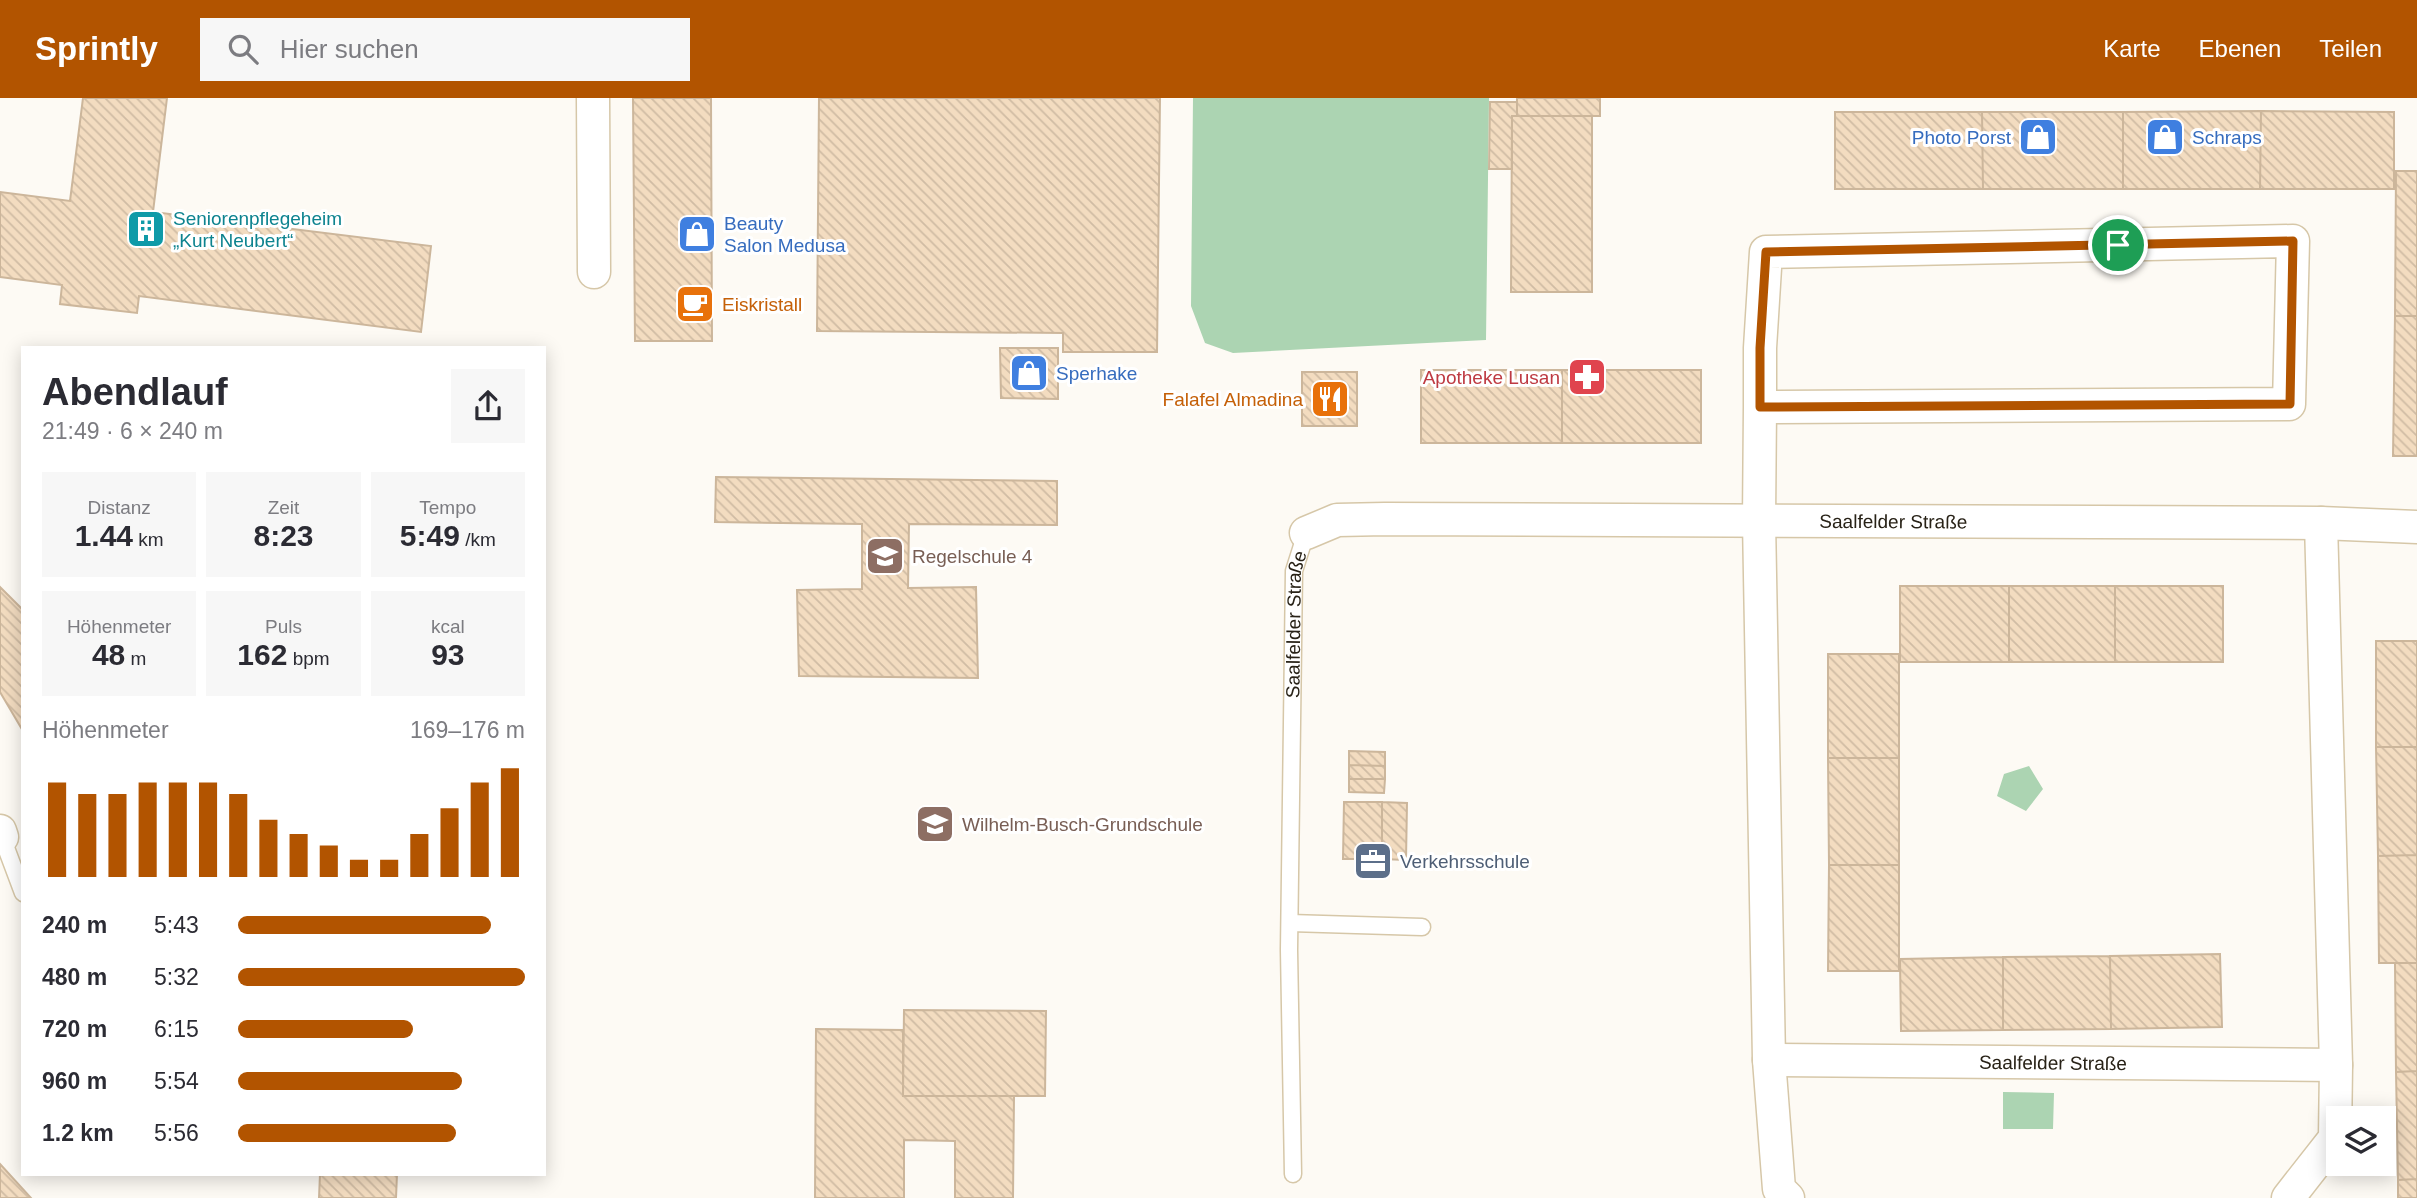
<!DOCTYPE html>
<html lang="de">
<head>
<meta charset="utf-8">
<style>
  body { margin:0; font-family:Helvetica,sans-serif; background:#f7f7f7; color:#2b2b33; height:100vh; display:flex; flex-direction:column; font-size:26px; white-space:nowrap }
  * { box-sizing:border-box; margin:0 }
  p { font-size:23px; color:#7c7c81 }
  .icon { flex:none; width:38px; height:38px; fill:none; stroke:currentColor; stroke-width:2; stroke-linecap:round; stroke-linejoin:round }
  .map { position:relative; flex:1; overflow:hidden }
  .details { position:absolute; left:21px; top:248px; width:525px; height:830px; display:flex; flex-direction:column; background:#fff; border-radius:0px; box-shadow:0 4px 18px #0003 }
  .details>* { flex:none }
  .buttons { position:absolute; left:2326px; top:1008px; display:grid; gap:14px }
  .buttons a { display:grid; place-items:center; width:70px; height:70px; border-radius:0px; background:#fff; box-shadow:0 4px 18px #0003; font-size:35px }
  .pin { position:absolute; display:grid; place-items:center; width:60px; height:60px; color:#fff; margin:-30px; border:4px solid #fff; border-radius:50%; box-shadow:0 2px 7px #0007 }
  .round { display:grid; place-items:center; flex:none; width:74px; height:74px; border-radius:0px; background:#f7f7f7 }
  .summary { display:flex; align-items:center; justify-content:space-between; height:119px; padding:0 21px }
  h1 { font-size:38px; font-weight:700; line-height:52px }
  .figures { display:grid; grid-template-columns:repeat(3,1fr); gap:10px; height:119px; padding:7px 21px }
  .figures div { display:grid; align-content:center; border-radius:0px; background:#f7f7f7; text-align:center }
  .figures b { font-size:30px; font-weight:700 }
  .figures small { font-size:19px; font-weight:400 }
  .figures p { font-size:19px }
  .chart { height:196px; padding:14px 21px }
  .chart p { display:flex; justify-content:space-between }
  .chart svg { width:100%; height:126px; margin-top:7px; stroke:#b25400; stroke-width:6 }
  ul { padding:0 21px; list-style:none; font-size:23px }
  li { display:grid; grid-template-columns:112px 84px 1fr; align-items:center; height:52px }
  li i { height:18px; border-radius:9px; background:#b25400 }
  header { display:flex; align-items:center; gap:42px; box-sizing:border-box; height:98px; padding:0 35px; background:#b25400; color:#fff }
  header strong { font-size:33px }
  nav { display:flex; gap:38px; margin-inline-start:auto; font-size:24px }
  .search { width:490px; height:63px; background:#f7f7f7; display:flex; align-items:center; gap:18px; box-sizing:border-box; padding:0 24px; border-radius:0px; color:#7c7c81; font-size:26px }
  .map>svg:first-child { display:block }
  .green { fill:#acd4b2 }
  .building { fill:url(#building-back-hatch); stroke:#ccb69b; stroke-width:2 }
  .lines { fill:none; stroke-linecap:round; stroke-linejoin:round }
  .lane-casing { stroke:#d6c7a8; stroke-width:19 }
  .street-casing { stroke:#d6c7a8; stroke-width:35 }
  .lane { stroke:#fff; stroke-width:16 }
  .street { stroke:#fff; stroke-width:32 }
  .route-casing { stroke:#fff; stroke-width:14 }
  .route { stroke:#b25400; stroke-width:9 }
  .labels { text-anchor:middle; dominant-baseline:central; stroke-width:6; stroke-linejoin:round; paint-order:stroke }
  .shop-label { font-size:19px; fill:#366cbe; stroke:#fff; text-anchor:start }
  .culture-label { font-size:19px; fill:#0d838f; stroke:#fff; text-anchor:start }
  .food-label { font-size:19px; fill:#c56008; stroke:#fff; text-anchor:start }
  .health-label { font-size:19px; fill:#be3a42; stroke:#fff; text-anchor:end }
  .street-label { font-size:19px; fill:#282217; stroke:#fff }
  .education-label { font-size:19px; fill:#785e54; stroke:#fff; text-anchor:start }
  .service-label { font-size:19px; fill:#4e5e75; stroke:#fff; text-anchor:start }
</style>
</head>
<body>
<header>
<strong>Sprintly</strong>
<div class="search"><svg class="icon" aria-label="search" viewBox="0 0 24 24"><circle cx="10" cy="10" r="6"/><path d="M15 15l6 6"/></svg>Hier suchen</div>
<nav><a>Karte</a><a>Ebenen</a><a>Teilen</a></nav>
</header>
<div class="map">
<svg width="2417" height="1100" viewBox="0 0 2417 1100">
  <defs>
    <pattern id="building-back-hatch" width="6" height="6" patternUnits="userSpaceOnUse" patternTransform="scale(1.75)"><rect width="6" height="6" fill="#f3dcc0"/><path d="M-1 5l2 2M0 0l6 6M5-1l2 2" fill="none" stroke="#d0bca4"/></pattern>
  </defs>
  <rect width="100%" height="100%" fill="#fdfaf4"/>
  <path class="green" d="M 1193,0 L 1489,0 L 1486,242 L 1233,255 L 1205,245 L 1191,208 Z
    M 2029,668 L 2043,691 L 2026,713 L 1997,698 L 2004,676 Z
    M 2003,994 L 2054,995 L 2053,1031 L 2003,1031 Z"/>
  <path class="building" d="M 83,0 L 167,0 L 153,114 L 431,148 L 421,234 L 139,198 L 137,215 L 60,206 L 62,187 L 0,179 L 0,94 L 70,103 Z
    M 633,0 L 711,0 L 712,243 L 635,243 Z
    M 819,0 L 1160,0 L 1157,254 L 1063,254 L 1063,235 L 817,233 Z
    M 1517,0 L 1600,0 L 1600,18 L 1517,18 Z
    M 1490,4 L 1517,4 L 1517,18 L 1512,18 L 1512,71 L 1489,71 Z
    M 2261,13 L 2394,14 L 2394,91 L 2260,91 Z
    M 2261,13 L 2260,91 L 2123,91 L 2123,14 Z
    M 1835,14 L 1982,14 L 1983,91 L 1835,91 Z
    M 1982,14 L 2123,14 L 2123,91 L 1983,91 Z
    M 1512,18 L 1592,18 L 1592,194 L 1511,194 Z
    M 2396,73 L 2417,73 L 2417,218 L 2395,218 Z
    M 2395,218 L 2417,218 L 2417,358 L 2393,358 Z
    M 1000,250 L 1058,250 L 1058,301 L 1001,300 Z
    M 1421,272 L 1562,272 L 1562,345 L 1421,345 Z
    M 1562,272 L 1701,272 L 1701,345 L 1562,345 Z
    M 1302,274 L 1357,274 L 1357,328 L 1302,328 Z
    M 716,379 L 1057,383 L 1057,427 L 909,426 L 908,490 L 976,489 L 978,580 L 799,578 L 797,492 L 862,491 L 862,426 L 715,424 Z
    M 1900,488 L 2009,488 L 2009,564 L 1900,564 Z
    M 2009,488 L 2115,488 L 2115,564 L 2009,564 Z
    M 2115,488 L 2223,488 L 2223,564 L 2115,564 Z
    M 0,489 L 23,512 L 23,633 L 0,594 Z
    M 2376,543 L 2417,543 L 2417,649 L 2376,649 Z
    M 1828,556 L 1899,556 L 1899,660 L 1828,660 Z
    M 2376,649 L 2417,649 L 2417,757 L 2378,758 Z
    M 1349,653 L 1385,654 L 1385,668 L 1349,667 Z
    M 1828,660 L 1899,660 L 1899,767 L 1829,767 Z
    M 1349,667 L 1385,668 L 1385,681 L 1349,681 Z
    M 1349,681 L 1385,681 L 1384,695 L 1349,694 Z
    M 1344,704 L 1382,704 L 1382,761 L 1343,761 Z
    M 1382,704 L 1407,705 L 1406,762 L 1382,761 Z
    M 2417,757 L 2417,865 L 2379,865 L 2378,758 Z
    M 1829,767 L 1899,767 L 1899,873 L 1828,873 Z
    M 2220,856 L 2222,929 L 2111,931 L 2110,858 Z
    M 2110,858 L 2111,931 L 2003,932 L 2003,859 Z
    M 2003,859 L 2003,932 L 1901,933 L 1900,861 Z
    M 2395,865 L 2417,865 L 2417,973 L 2396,974 Z
    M 904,912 L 1046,913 L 1045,998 L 903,998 Z
    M 816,931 L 903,932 L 903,998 L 1014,998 L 1013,1100 L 955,1100 L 955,1043 L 904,1042 L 904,1100 L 815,1100 Z
    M 2417,973 L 2417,1081 L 2398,1082 L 2396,974 Z
    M 0,1066 L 31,1100 L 0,1100 Z
    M 320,1076 L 397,1076 L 396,1100 L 319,1100 Z
    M 2417,1081 L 2417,1100 L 2398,1100 L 2398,1082 Z"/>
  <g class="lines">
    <defs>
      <g id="lane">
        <path d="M 2,739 L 23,795"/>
        <path d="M 1290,825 L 1422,829"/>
        <path id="s1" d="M 1293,1076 L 1289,852 L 1294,473 L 1306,435"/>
      </g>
      <g id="street">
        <path d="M 593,0 L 594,174"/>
        <path d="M 1760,309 L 1760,250 L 1766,154 L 2293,143 L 2289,306 L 1760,309 L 1759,423 L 1769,962 L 1779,1091 L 1788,1100"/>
        <path id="s2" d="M 1306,435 L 1337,422 L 1385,421 L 2321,425 L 2417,429"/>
        <path d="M 0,733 L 2,739"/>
        <path id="s3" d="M 1769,962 L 2336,967"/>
        <path d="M 2288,1100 L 2335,1040 L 2336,967 L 2321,425"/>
      </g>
    </defs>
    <use href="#lane" class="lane-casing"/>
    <use href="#street" class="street-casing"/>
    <use href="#lane" class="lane"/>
    <use href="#street" class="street"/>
  </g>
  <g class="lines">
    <defs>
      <path id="route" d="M 2293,143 L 2290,306 L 1760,309 L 1760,250 L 1766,154 Z"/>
    </defs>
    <use href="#route" class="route-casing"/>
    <use href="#route" class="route"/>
  </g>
  <defs>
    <symbol id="shop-square" viewBox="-11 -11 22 22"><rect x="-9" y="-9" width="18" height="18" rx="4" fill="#3f7fe0" stroke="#fff"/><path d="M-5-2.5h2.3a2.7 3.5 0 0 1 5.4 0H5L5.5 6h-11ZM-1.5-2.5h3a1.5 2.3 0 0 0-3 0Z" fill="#fff"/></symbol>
    <symbol id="building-square" viewBox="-11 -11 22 22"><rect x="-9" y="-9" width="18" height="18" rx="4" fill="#0f9aa8" stroke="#fff"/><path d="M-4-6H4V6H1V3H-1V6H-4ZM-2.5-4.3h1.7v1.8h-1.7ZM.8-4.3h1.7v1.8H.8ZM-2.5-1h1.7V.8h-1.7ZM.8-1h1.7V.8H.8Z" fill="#fff"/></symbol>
    <symbol id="cafe-square" viewBox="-11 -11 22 22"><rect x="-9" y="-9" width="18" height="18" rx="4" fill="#e8710a" stroke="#fff"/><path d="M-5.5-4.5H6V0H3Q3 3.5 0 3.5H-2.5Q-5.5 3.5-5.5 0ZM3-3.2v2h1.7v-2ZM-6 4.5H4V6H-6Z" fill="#fff"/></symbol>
    <symbol id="pharmacy-square" viewBox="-11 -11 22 22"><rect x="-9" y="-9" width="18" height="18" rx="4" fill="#e0444e" stroke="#fff"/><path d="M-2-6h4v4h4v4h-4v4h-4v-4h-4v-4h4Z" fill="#fff"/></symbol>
    <symbol id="restaurant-square" viewBox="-11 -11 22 22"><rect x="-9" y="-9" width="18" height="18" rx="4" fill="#e8710a" stroke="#fff"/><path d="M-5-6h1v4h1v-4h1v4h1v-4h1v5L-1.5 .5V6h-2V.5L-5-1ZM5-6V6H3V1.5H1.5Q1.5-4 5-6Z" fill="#fff"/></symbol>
    <symbol id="school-square" viewBox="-11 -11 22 22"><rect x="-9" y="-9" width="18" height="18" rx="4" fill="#8d6e63" stroke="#fff"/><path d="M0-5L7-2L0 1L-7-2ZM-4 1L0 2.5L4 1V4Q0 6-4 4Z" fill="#fff"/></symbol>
    <symbol id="office-square" viewBox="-11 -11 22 22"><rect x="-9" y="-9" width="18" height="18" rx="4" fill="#5c6f8a" stroke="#fff"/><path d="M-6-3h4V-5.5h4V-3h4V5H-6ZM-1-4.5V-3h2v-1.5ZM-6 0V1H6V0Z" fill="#fff"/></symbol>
  </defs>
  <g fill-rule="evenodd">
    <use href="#shop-square" x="2016" y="17" width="44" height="44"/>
    <use href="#shop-square" x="2143" y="17" width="44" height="44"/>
    <use href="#building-square" x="124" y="109" width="44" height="44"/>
    <use href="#shop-square" x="675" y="114" width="44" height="44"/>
    <use href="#cafe-square" x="673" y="184" width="44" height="44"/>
    <use href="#shop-square" x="1007" y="253" width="44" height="44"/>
    <use href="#pharmacy-square" x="1565" y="257" width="44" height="44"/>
    <use href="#restaurant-square" x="1308" y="279" width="44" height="44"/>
    <use href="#school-square" x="863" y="436" width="44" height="44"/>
    <use href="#school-square" x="913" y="704" width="44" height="44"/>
    <use href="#office-square" x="1351" y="741" width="44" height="44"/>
  </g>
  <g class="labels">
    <g class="shop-label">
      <text x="2011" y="39" text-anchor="end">Photo Porst</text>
      <text x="2192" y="39">Schraps</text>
      <text x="724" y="125">Beauty<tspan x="724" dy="22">Salon Medusa</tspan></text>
      <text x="1056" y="275">Sperhake</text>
    </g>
    <g class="culture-label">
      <text x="173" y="120">Seniorenpflegeheim<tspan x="173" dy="22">„Kurt Neubert“</tspan></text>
    </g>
    <g class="food-label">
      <text x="722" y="206">Eiskristall</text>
      <text x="1303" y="301" text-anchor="end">Falafel Almadina</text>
    </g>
    <g class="health-label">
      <text x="1560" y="279">Apotheke Lusan</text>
    </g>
    <g class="street-label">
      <text stroke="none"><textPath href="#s2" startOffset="590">Saalfelder Straße</textPath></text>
      <text stroke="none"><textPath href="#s1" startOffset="550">Saalfelder Straße</textPath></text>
      <text stroke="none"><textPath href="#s3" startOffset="284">Saalfelder Straße</textPath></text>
    </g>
    <g class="education-label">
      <text x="912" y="458">Regelschule 4</text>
      <text x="962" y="726">Wilhelm-Busch-Grundschule</text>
    </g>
    <g class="service-label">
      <text x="1400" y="763">Verkehrsschule</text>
    </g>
  </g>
</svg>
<div class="buttons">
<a><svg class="icon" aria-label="layers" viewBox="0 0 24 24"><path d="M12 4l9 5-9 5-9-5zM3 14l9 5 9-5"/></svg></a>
</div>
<div class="pin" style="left:2118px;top:147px;background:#1e9e55"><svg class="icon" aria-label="arrive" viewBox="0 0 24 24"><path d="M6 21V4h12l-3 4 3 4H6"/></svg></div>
<section class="details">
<div class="summary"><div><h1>Abendlauf</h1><p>21:49 · 6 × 240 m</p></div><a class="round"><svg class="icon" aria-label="share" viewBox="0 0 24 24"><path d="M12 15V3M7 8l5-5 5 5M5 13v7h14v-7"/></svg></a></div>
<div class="figures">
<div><p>Distanz</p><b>1.44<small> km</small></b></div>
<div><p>Zeit</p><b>8:23</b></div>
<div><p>Tempo</p><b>5:49<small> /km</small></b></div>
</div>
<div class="figures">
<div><p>Höhenmeter</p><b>48<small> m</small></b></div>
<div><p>Puls</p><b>162<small> bpm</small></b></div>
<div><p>kcal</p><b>93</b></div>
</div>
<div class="chart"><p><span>Höhenmeter</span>169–176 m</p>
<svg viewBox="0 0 160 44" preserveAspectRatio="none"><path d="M5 44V11M15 44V15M25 44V15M35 44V11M45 44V11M55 44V11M65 44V15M75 44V24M85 44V29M95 44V33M105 44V38M115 44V38M125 44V29M135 44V20M145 44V11M155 44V6"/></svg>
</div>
<ul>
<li><b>240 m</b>5:43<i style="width:88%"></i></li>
<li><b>480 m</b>5:32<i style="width:100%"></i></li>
<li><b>720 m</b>6:15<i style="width:61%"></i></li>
<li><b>960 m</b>5:54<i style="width:78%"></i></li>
<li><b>1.2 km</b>5:56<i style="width:76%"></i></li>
</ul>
</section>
</div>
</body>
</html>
